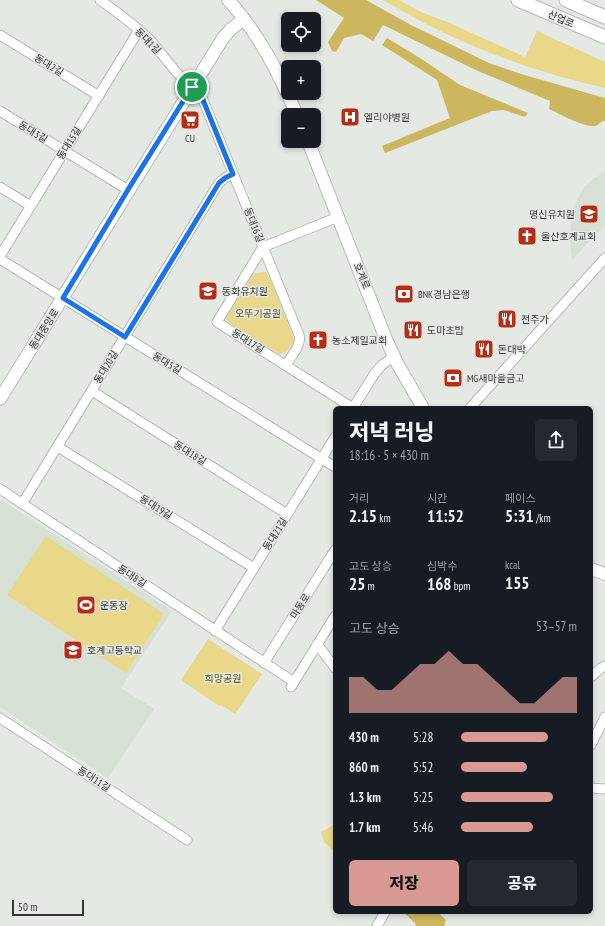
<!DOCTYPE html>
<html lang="ko">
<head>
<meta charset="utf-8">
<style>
  body { margin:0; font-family:"PT Sans Narrow","Noto Sans KR",sans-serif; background:#242831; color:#f1f3f6; height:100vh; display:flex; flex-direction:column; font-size:15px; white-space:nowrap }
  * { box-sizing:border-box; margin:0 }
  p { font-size:13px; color:#9ea1a6 }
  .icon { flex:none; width:22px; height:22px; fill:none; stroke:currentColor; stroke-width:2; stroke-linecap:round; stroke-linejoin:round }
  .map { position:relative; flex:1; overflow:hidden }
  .side { position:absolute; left:333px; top:406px; width:260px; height:508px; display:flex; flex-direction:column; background:#171b24; border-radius:6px; box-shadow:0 2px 6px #0003 }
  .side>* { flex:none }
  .buttons { position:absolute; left:281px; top:12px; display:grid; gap:8px }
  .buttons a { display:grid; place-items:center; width:40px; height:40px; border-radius:6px; background:#171b24; box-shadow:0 2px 6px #0003; font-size:20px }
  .scale { position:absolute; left:12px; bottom:10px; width:72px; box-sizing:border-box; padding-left:4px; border:2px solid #343633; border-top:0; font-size:11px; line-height:14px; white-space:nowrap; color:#343633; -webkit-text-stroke:3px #e5e9e4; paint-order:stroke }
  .pin { position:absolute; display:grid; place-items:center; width:34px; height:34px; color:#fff; margin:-17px; border:2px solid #fff; border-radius:50%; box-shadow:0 1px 4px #0007 }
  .round { display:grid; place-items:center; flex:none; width:42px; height:42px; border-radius:6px; background:#242831 }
  .overview { display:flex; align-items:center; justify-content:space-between; height:68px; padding:0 16px }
  h1 { font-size:22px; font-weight:800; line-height:30px }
  .stats { display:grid; grid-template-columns:repeat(3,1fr); gap:6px; height:68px; padding:4px 16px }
  .stats div { display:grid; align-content:center }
  .stats b { font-size:17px; font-weight:800 }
  .stats small { font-size:11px; font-weight:400 }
  .stats p { font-size:11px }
  .chart { height:112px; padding:8px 16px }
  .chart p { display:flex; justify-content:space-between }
  .chart svg { width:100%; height:72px; margin-top:4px; fill:#d79991; opacity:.7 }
  .primary-button { display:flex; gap:8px; margin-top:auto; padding:8px 16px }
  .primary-button a { flex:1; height:46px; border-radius:6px; background:#d79991; color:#111; font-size:16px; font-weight:800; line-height:46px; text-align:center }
  .primary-button a+a { background:#242831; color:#f1f3f6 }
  ul { padding:0 16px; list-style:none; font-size:13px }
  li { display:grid; grid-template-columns:64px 48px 1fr; align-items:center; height:30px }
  li i { height:10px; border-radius:5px; background:#d79991 }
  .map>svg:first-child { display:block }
  .built { fill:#d7e0d4 }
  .green { fill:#e9d78a }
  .forest { fill:#ccb75f }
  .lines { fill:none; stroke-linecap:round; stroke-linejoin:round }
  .minor-casing { stroke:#b5bab4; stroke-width:11 }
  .tertiary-casing { stroke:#b5bab4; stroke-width:14 }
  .secondary-casing { stroke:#b5bab4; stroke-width:15 }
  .minor { stroke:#fff; stroke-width:9 }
  .tertiary { stroke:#fff; stroke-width:12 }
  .secondary { stroke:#fff; stroke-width:13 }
  .route-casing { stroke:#fff; stroke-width:8 }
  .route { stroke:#1a73e8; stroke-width:5 }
  .labels { text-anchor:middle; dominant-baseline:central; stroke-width:3; stroke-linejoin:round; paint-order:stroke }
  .street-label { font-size:10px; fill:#343633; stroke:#e5e9e4 }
  .poi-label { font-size:10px; fill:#343633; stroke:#e5e9e4; text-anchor:start }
  .park-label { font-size:10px; fill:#62530f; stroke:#e5e9e4 }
</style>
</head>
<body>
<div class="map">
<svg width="605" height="926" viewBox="0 0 605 926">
  <rect width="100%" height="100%" fill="#e5e9e4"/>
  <path class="built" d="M 605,172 L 605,225 L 572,260 L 570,244 L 571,220 L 573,208 L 584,187 L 593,179 Z
    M 0,499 L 172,611 L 121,688 L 154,709 L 108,778 L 0,707 Z"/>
  <path class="green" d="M 383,0 L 399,0 L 421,12 L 447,22 L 525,57 L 537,31 L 605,62 L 605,88 C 557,77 509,62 464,42 C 436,30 409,15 383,0 Z
    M 267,272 L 294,338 L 293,341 L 286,353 L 279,354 L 228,322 L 226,318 L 254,273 Z
    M 46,536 L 164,614 L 126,673 L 7,595 Z
    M 208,639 L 262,674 L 235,714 L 221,705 L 219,706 L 181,680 Z
    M 335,824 L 335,852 L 324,842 L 321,832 Z"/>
  <path class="forest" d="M 316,0 L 366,0 L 411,25 L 489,63 L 521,74 L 605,98 L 605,121 L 603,121 C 601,122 598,125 595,126 C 583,127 560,114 549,109 L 550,101 L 478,71 L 383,25 L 373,41 L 361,34 L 344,38 L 336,52 L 332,51 L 328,42 L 344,18 Z
    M 387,38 L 420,58 L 460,85 L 528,113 L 525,117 L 504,110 L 492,111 L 385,153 L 382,146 L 450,118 L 437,80 L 382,45 Z
    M 403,912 L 437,912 L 446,920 L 444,926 L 415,926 L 416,924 Z"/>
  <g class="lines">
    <defs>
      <path id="minor" d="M 100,0 C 117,12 135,25 150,40 C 166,58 178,78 198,92 L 201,95 L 299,335 C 302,345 291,356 286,365
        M 0,35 L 99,96
        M 0,111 L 128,190
        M 0,187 L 31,206
        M 338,217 L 263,247 L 217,322 L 353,408
        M 0,256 L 139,30
        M 0,259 L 335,467
        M 92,391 L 287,514
        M 353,408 L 375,373 L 382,365 L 394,356
        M 470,408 L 605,258
        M 58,447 L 254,568
        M 0,489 L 294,682
        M 22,504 L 219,183 L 225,178 L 233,174
        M 215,631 L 335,437
        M 317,644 L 335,668
        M 264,663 L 335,550
        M 591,677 L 601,668 L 605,666
        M 291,687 L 335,616
        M 0,718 L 187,840
        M 591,745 L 605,717
        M 591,788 L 605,789
        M 377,926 L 385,912"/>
      <path id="tertiary" d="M 228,0 C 259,33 279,74 297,115
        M 308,141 L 386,339 L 397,363 L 423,408
        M 0,399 L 223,38 L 231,29 L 244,19
        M 591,569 L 605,574"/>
      <path id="secondary" d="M 518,0 L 605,37
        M 566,0 L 605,17"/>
    </defs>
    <use href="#minor" class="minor-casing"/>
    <use href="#tertiary" class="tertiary-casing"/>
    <use href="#secondary" class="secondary-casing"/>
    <use href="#minor" class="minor"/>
    <use href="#tertiary" class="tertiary"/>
    <use href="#secondary" class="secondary"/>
  </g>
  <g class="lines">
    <defs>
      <path id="route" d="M 192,87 L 198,92 L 201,95 L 233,174 L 225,178 L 219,183 L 125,337 L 63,298 L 129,188 Z"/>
    </defs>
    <use href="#route" class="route-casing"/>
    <use href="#route" class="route"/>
  </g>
  <defs>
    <symbol id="hospital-square" viewBox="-11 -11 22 22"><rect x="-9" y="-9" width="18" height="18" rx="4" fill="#b82c15" stroke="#e5e9e4"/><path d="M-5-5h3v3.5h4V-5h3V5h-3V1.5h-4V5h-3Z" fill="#fff"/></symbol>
    <symbol id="supermarket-square" viewBox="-11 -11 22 22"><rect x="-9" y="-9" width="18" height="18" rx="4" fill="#b82c15" stroke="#e5e9e4"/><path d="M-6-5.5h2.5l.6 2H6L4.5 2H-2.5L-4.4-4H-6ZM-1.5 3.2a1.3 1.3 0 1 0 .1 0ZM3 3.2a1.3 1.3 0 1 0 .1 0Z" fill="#fff"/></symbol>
    <symbol id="school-square" viewBox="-11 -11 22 22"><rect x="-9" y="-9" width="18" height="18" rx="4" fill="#b82c15" stroke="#e5e9e4"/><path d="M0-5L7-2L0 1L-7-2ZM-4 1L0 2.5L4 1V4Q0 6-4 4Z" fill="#fff"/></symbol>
    <symbol id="church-square" viewBox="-11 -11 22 22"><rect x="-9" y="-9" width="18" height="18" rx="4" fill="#b82c15" stroke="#e5e9e4"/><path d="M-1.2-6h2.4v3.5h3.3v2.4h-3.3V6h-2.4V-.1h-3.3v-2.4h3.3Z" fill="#fff"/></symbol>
    <symbol id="bank-square" viewBox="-11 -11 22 22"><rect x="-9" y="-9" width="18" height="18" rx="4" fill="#b82c15" stroke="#e5e9e4"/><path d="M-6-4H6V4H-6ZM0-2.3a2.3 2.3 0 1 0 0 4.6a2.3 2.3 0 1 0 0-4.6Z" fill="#fff"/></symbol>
    <symbol id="restaurant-square" viewBox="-11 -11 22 22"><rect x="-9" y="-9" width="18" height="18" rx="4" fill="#b82c15" stroke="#e5e9e4"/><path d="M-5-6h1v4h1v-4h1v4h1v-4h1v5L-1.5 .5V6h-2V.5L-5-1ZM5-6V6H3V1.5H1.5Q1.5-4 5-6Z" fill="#fff"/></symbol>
    <symbol id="stadium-square" viewBox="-11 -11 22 22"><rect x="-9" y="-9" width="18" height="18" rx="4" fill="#b82c15" stroke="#e5e9e4"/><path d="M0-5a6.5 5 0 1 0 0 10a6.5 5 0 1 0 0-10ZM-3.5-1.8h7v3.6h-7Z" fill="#fff"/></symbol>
  </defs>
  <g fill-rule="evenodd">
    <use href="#hospital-square" x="339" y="106" width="22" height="22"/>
    <use href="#supermarket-square" x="179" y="109" width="22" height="22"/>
    <use href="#school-square" x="578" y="203" width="22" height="22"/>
    <use href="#church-square" x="516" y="225" width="22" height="22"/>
    <use href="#school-square" x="197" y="280" width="22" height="22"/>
    <use href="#bank-square" x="393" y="283" width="22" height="22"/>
    <use href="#restaurant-square" x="496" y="308" width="22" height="22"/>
    <use href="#restaurant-square" x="402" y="319" width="22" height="22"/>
    <use href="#church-square" x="307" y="329" width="22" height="22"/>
    <use href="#restaurant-square" x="473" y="338" width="22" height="22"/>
    <use href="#bank-square" x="442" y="367" width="22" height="22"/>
    <use href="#stadium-square" x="75" y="594" width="22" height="22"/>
    <use href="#school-square" x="62" y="639" width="22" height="22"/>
  </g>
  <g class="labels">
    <g class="street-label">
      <text transform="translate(561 19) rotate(23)">산업로</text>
      <text transform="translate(148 41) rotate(46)">동대1길</text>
      <text transform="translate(49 65) rotate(32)">동대2길</text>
      <text transform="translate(33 132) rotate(32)">동대3길</text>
      <text transform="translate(69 143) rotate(-58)">동대15길</text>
      <text transform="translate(254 225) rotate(68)">동대16길</text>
      <text transform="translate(362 276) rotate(68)">호계로</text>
      <text transform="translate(44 329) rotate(-58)">동대중앙로</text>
      <text transform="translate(248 341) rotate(32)">동대17길</text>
      <text transform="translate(167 363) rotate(32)">동대5길</text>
      <text transform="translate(106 367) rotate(-59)">동대20길</text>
      <text transform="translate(190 453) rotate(32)">동대18길</text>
      <text transform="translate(156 507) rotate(32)">동대19길</text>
      <text transform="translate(275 534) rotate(-58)">동대21길</text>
      <text transform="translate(132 576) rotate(33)">동대8길</text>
      <text transform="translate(300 606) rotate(-58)">마동로</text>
      <text transform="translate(94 779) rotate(33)">동대11길</text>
    </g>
    <g class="poi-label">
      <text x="364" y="117">엘리야병원</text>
      <text x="190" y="138" text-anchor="middle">CU</text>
      <text x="575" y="214" text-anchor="end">명신유치원</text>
      <text x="541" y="236">울산호계교회</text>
      <text x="222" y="291">동화유치원</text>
      <text x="418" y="294">BNK경남은행</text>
      <text x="521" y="319">전주가</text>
      <text x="427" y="330">도마초밥</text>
      <text x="332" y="340">농소제일교회</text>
      <text x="498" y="349">돈대박</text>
      <text x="467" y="378">MG새마을금고</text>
      <text x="100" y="605">운동장</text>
      <text x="87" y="650">호계고등학교</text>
    </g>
    <g class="park-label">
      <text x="258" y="313">오뚜기공원</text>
      <text x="223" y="678">희망공원</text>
    </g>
  </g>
</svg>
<div class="buttons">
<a><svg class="icon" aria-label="locate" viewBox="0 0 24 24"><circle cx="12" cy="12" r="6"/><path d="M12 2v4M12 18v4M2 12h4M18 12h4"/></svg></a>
<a>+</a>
<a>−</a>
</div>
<div class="scale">50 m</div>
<div class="pin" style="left:192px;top:87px;background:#1e9e55"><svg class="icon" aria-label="arrive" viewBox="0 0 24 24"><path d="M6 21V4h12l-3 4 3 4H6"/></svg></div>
<section class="side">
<div class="overview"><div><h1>저녁 러닝</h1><p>18:16 · 5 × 430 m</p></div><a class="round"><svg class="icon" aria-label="share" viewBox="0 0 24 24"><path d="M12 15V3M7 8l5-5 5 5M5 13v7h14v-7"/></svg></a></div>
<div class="stats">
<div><p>거리</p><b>2.15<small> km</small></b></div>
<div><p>시간</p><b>11:52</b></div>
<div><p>페이스</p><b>5:31<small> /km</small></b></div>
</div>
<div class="stats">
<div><p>고도 상승</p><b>25<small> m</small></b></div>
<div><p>심박수</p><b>168<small> bpm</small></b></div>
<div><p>kcal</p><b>155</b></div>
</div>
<div class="chart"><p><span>고도 상승</span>53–57 m</p>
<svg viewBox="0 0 160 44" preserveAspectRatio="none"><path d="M0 44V22L10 22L20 30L30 30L40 22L50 14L60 14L70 6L80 14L90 14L100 22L110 30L120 38L130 38L140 30L150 22L160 22V44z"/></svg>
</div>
<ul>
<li><b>430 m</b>5:28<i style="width:75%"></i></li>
<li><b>860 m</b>5:52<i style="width:57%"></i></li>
<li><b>1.3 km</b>5:25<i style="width:79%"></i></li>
<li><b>1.7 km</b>5:46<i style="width:62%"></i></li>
</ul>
<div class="primary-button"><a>저장</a><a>공유</a></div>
</section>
</div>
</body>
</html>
